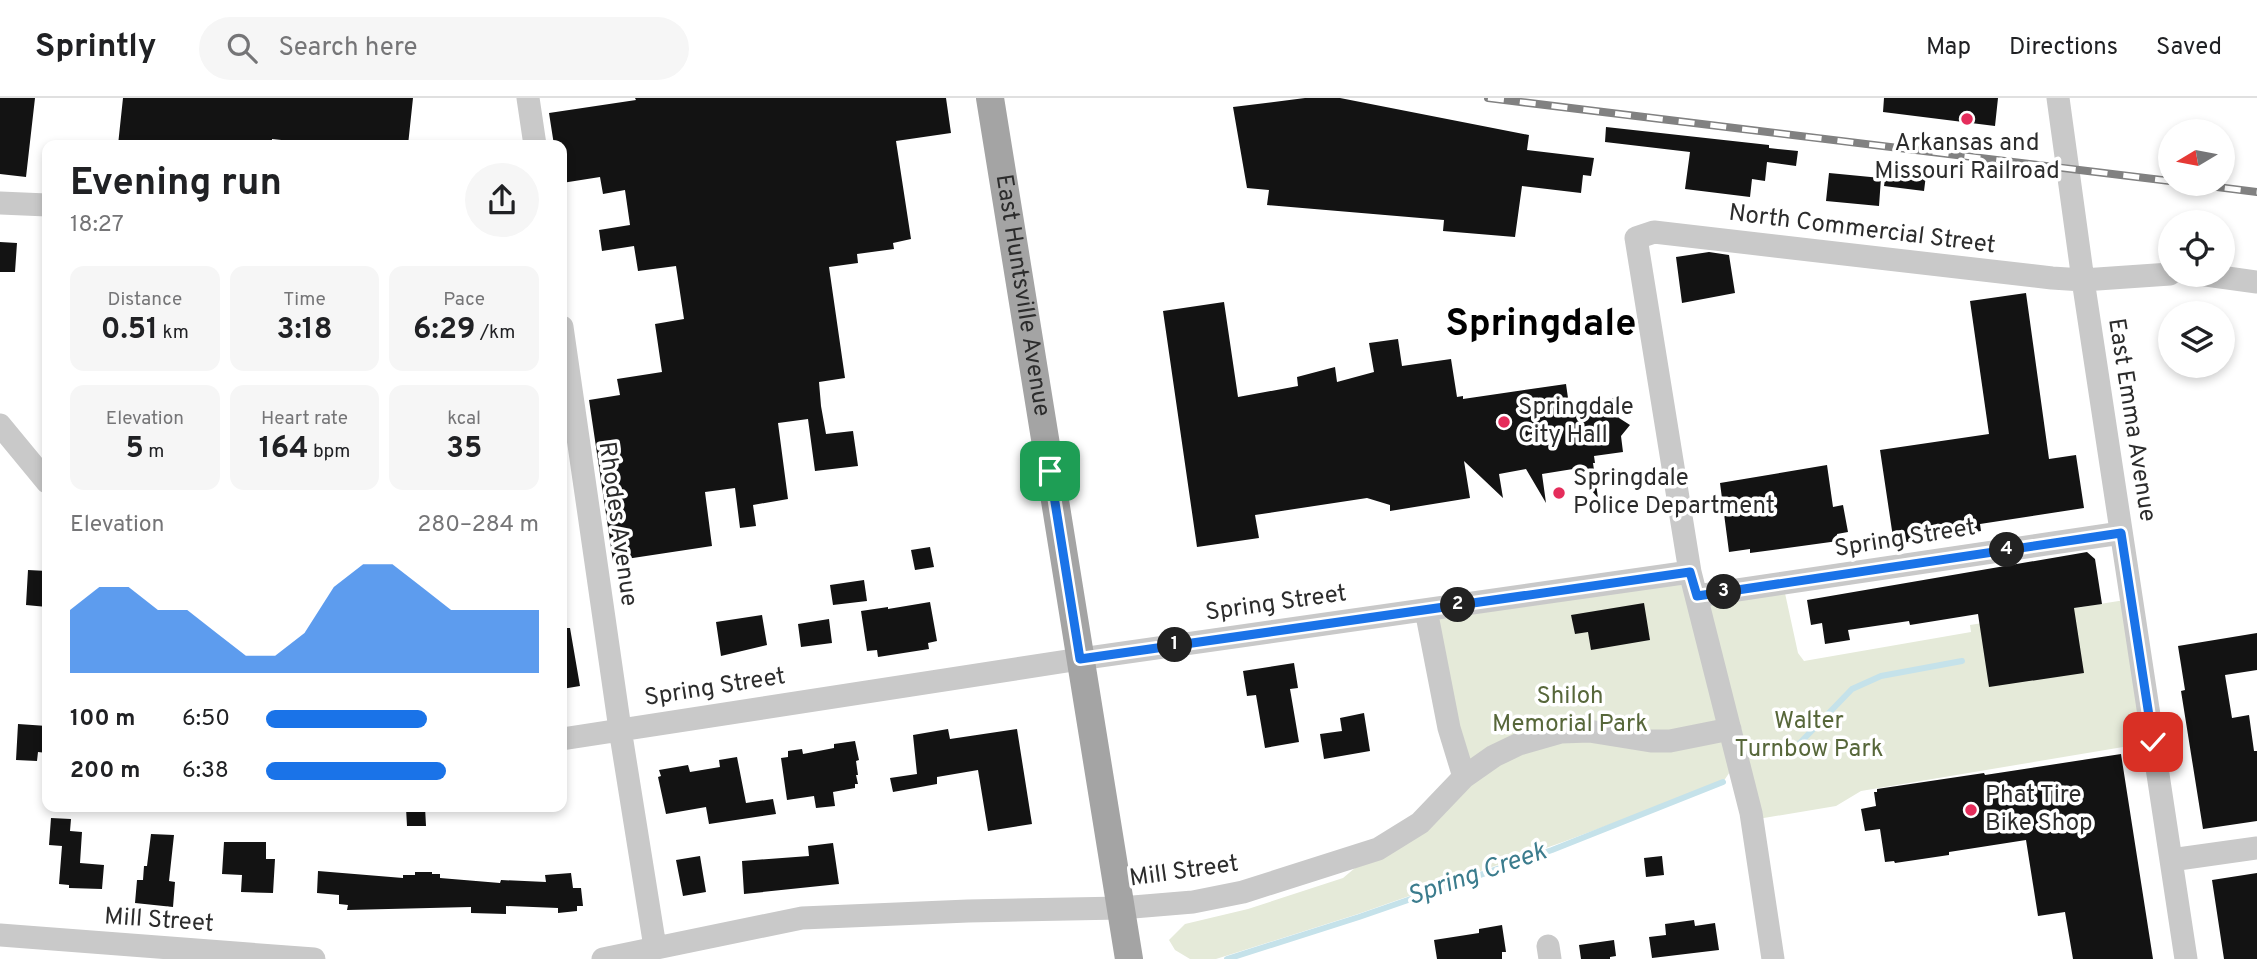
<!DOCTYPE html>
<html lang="en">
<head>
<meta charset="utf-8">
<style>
  body { margin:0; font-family:Overpass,sans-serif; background:#f6f6f6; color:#202124; height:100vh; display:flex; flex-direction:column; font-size:26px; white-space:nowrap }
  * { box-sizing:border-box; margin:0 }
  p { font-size:23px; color:#757577 }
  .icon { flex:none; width:38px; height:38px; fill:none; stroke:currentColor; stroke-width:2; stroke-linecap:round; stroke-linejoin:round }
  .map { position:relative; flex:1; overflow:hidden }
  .drawer { position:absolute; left:42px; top:42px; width:525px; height:672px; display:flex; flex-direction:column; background:#fff; border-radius:14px; box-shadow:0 4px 10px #0003 }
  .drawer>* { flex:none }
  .needle { width:46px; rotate:260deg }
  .fabs { position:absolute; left:2158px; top:21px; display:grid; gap:14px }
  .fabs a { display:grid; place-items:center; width:77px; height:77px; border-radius:50%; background:#fff; box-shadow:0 4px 10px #0003; font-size:35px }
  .pin { position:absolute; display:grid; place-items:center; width:60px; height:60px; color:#fff; margin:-30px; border-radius:14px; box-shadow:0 4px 10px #0006 }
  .km { position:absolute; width:35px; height:35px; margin:-18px; border-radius:50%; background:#222; color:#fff; font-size:19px; line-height:35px; text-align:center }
  .round { display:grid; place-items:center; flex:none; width:74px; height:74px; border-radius:37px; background:#f6f6f6 }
  .overview { display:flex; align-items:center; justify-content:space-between; height:119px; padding:0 28px }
  h1 { font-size:38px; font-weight:700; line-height:52px }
  .metrics { display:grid; grid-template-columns:repeat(3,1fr); gap:10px; height:119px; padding:7px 28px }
  .metrics div { display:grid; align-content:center; border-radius:14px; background:#f6f6f6; text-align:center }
  .metrics b { font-size:30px; font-weight:700 }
  .metrics small { font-size:19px; font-weight:400 }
  .metrics p { font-size:19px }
  .chart { height:196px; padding:14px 28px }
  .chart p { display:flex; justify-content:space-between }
  .chart svg { width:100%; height:126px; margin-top:7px; fill:#1a73e8; opacity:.7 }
  ul { padding:0 28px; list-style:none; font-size:23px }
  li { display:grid; grid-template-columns:112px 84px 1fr; align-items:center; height:52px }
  li i { height:18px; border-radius:9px; background:#1a73e8 }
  header { display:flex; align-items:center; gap:42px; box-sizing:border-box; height:98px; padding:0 35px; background:#fff; border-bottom:2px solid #e0e0e0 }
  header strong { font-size:33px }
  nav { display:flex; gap:38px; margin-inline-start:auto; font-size:24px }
  .search { width:490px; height:63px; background:#f6f6f6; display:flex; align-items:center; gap:18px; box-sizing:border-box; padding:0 24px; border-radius:38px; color:#757577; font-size:26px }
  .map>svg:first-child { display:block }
  .green { fill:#e5ead9 }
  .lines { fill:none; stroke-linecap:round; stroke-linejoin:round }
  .stream { stroke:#c5e2ea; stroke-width:6 }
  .building { fill:#131313 }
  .minor { stroke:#c9c9c9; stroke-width:23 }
  .major { stroke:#a4a4a4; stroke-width:28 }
  .rail-casing { stroke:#818181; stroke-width:8 }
  .rail { stroke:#fff; stroke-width:5; stroke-dasharray:16; stroke-linecap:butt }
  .route-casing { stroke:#fff; stroke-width:14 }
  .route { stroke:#1a73e8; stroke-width:9 }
  .poi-dot { fill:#e52d5b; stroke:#fff; stroke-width:2.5 }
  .labels { text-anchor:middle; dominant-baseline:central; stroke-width:7; stroke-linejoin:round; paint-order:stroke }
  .poi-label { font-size:24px; fill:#2c2c2c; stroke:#fff; text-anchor:start }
  .street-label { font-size:24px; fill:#2c2c2c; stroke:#fff }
  .park-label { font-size:24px; fill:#57673a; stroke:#fff }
  .water-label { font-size:26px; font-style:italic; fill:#3b7c8d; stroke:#fff }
  .town-label { font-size:38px; font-weight:bold; fill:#000; stroke:#fff }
</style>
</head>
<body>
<header>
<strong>Sprintly</strong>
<div class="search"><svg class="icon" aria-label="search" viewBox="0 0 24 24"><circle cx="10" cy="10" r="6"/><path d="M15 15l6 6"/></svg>Search here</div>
<nav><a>Map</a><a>Directions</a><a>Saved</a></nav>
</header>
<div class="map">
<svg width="2257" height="861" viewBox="0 0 2257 861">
  <rect width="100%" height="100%" fill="#fff"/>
  <path class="green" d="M 1690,474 L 1697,498 L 1783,486 L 1798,555 L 1804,563 L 1971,534 L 1970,527 L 2131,501 L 2153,644 L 1861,693 L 1836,708 L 1752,722 L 1738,662 L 1723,684 L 1563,744 L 1358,816 L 1216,861 L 1190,861 L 1175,852 L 1169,842 L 1185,826 L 1248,811 L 1343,780 L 1464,679 L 1426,512 Z"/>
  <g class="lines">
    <path class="stream" d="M 1797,648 L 1852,591 L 1881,578 L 1962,563
      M 1227,861 L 1359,819 L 1552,752 L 1723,684"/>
  </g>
  <path class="building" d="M 0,0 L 35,0 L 26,79 L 0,76 Z
    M 123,0 L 413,0 L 408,47 L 328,47 L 272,41 L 272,47 L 118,47 Z
    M 635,0 L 946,0 L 951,35 L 896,43 L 911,141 L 893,145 L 894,151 L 857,156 L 858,165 L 829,169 L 845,280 L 819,284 L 821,308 L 826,336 L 853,333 L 858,368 L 815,373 L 808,321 L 778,325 L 788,401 L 753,407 L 756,428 L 740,430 L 735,390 L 705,394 L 712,448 L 613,463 L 589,302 L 620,297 L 617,281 L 662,274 L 655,226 L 684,221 L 676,168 L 638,173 L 634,148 L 602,153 L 599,132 L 630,127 L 625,92 L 603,96 L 600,79 L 562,85 L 562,47 L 554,47 L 549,15 L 636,2 Z
    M 1305,0 L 1340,0 L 1529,37 L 1527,52 L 1594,60 L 1591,78 L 1583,77 L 1581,95 L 1522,88 L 1515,139 L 1443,133 L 1444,122 L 1267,107 L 1269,92 L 1247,90 L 1233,9 Z
    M 1884,0 L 1998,0 L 1995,28 L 1883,14 Z
    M 1606,29 L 1769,47 L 1769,50 L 1798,53 L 1796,68 L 1767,64 L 1765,83 L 1752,81 L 1750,99 L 1685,91 L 1690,54 L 1605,44 Z
    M 1888,63 L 1927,69 L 1924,93 L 1884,88 Z
    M 1829,75 L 1881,80 L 1879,108 L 1826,103 Z
    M 0,144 L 17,145 L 15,174 L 0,174 Z
    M 1709,154 L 1729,157 L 1735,195 L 1682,205 L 1676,159 Z
    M 2026,195 L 2049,361 L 2076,357 L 2084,410 L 1980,426 L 1981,433 L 1894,446 L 1880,352 L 1989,336 L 1970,203 Z
    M 1224,204 L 1238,299 L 1298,288 L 1297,279 L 1335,269 L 1337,284 L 1374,274 L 1369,245 L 1398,241 L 1402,268 L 1451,261 L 1457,299 L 1463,298 L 1463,301 L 1566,286 L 1569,307 L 1615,300 L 1619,320 L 1630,327 L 1621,338 L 1623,354 L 1594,358 L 1595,365 L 1593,365 L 1598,400 L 1573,371 L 1542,376 L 1546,405 L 1526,371 L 1499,376 L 1503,400 L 1464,363 L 1470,400 L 1390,413 L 1390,407 L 1367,400 L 1255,417 L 1259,440 L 1197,449 L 1163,213 Z
    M 1827,367 L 1833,409 L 1843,407 L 1848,434 L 1837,436 L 1838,443 L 1750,455 L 1750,451 L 1729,454 L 1720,385 Z
    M 930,449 L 934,469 L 915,472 L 911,452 Z
    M 2087,454 L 2095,461 L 2102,506 L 2074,510 L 2084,575 L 1989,589 L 1978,516 L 1910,527 L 1909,523 L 1848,532 L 1850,542 L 1825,546 L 1822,525 L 1811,527 L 1807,502 Z
    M 28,472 L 47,473 L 47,509 L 26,507 Z
    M 864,482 L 867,503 L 833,507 L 830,487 Z
    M 930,504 L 937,543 L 928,545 L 929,551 L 878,559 L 877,552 L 867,553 L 861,513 L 888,509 L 888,511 Z
    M 1644,505 L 1650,542 L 1591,552 L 1588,534 L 1575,536 L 1571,517 Z
    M 762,517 L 767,547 L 721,558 L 716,524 Z
    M 829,521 L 832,545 L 801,549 L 798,526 Z
    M 562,530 L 570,530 L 580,588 L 562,591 Z
    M 2257,535 L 2257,572 L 2225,577 L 2232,620 L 2249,617 L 2254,653 L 2257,653 L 2257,723 L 2203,731 L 2181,593 L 2185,592 L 2178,548 Z
    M 1294,565 L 1298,590 L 1290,591 L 1299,644 L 1265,650 L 1256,597 L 1247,598 L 1243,573 Z
    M 1364,615 L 1370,653 L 1324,661 L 1320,636 L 1342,633 L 1340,620 Z
    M 18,626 L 47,628 L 47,655 L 38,654 L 37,663 L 16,662 Z
    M 948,631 L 950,641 L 1017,631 L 1032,726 L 988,733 L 978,672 L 937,679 L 937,686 L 893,694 L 890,680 L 917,676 L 913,637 Z
    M 855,643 L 859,662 L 856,663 L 858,677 L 856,677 L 858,686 L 855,686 L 855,690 L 833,694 L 835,708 L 816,710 L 814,698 L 787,702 L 781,660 L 788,659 L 788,653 L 802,651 L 803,656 L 834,650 L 834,646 Z
    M 2121,656 L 2153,861 L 2073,861 L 2065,814 L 2038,818 L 2026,742 L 1949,754 L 1949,757 L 1895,765 L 1894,763 L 1885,764 L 1880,731 L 1865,733 L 1861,711 L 1876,708 L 1874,694 L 1877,694 L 1877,691 L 1984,675 L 1985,677 Z
    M 737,659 L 746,705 L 773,701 L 776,716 L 709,726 L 706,709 L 666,716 L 658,679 L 661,678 L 659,672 L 688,667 L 690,674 L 720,669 L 719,662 Z
    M 425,709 L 426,728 L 407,728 L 406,710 Z
    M 51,720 L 71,721 L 70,733 L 82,734 L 80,765 L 104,767 L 102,791 L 69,790 L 69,787 L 59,786 L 62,748 L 49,747 Z
    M 151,736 L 174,737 L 169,783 L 175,784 L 173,809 L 135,805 L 137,782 L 143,782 L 144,768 L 147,768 Z
    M 224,744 L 266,744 L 266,761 L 275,761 L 273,795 L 241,794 L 242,777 L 222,776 Z
    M 833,745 L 839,786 L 744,796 L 742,763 L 809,758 L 808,748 Z
    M 700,758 L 706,794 L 683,798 L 676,762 Z
    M 1662,758 L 1664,777 L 1646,779 L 1644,760 Z
    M 318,773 L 403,780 L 403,777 L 415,777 L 415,774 L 432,774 L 432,776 L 440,776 L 440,780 L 500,785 L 501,782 L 546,784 L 545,777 L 571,775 L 573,790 L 581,790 L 583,808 L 577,808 L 577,813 L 558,815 L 558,810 L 506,808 L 506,816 L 471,815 L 471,809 L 347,812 L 348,807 L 339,806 L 339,797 L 317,795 Z
    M 2257,775 L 2257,861 L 2224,861 L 2212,782 Z
    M 1694,822 L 1695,828 L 1715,825 L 1719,852 L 1652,860 L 1649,839 L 1666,837 L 1665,826 Z
    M 1502,827 L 1506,854 L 1502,854 L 1502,861 L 1437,861 L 1434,842 L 1479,835 L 1479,831 Z
    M 1614,842 L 1616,858 L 1610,859 L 1610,861 L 1581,861 L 1579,847 Z"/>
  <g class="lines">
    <path class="minor" d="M 528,0 L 535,47
      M 2058,0 L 2083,182 L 2186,861
      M 0,105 L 47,107
      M 2206,177 L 2257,184
      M 562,229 L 620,631 L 655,849
      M 0,327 L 47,384
      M 1697,498 L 2121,435
      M 1426,512 L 1449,630 L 1464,679
      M 562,641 L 1080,561 L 1690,474
      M 2171,762 L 2257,750
      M 0,837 L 314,861
      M 1548,848 L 1550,861
      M 603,861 L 802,820 L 968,813 L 1121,810 L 1193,804 L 1243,794 L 1378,751 L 1420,725 L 1464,679 L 1494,658 L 1519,646 L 1561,634 L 1589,633 L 1651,643 L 1670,643 L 1730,631
      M 1773,861 L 1751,715 L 1690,474 L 1636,140 L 1654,134 L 2052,180 L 2083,182 L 2170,176"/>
    <path class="major" id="s1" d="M 990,0 L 1129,861"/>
    <defs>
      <path id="rail" d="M 1488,0 L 2170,83
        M 2193,86 L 2257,94"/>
    </defs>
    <use href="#rail" class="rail-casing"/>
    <use href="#rail" class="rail"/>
  </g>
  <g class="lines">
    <defs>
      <path id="route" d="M 1050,373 L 1080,561 L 1690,474 L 1697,498 L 2121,435 L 2153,644"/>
    </defs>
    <use href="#route" class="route-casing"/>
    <use href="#route" class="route"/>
  </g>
  <g class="poi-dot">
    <circle cx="1967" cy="21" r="7"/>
    <circle cx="1504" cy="324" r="7"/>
    <circle cx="1559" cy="395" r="7"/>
    <circle cx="1971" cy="712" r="7"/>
  </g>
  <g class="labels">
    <g class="poi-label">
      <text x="1967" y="46" text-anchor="middle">Arkansas and<tspan x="1967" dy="28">Missouri Railroad</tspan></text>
      <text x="1518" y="310">Springdale<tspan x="1518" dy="28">City Hall</tspan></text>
      <text x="1573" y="381">Springdale<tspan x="1573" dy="28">Police Department</tspan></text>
      <text x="1985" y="698">Phat Tire<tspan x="1985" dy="28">Bike Shop</tspan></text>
    </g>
    <g class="street-label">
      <text transform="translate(1862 132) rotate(7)">North Commercial Street</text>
      <text stroke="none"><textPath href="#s1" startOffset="200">East Huntsville Avenue</textPath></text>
      <text transform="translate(2131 322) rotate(81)">East Emma Avenue</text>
      <text transform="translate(617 426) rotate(82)">Rhodes Avenue</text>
      <text transform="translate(1905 441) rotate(-9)">Spring Street</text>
      <text transform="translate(1276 506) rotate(-8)">Spring Street</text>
      <text transform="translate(715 590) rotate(-9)">Spring Street</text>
      <text transform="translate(1184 774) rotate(-8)">Mill Street</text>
      <text transform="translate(159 823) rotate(4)">Mill Street</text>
    </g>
    <g class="park-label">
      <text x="1570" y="599">Shiloh<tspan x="1570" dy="28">Memorial Park</tspan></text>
      <text x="1809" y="624">Walter<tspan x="1809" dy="28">Turnbow Park</tspan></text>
    </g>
    <g class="water-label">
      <text transform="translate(1477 777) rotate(-19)">Spring Creek</text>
    </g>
    <g class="town-label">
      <text x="1541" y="227">Springdale</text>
    </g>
  </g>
</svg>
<div class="fabs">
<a><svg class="needle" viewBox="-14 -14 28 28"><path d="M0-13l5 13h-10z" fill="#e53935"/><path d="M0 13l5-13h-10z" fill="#757577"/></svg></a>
<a><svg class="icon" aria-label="locate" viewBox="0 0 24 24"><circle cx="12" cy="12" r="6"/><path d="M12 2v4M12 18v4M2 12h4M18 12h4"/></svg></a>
<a><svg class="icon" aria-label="layers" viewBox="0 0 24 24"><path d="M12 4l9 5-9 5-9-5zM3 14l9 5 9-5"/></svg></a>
</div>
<div class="pin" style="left:1050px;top:373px;background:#1e9e55"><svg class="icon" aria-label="arrive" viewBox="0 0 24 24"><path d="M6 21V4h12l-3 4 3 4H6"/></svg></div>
<div class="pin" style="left:2153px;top:644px;background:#d93025"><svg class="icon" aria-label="check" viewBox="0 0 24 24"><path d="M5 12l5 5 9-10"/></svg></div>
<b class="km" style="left:1175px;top:547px">1</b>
<b class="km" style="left:1458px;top:507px">2</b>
<b class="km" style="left:1724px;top:494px">3</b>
<b class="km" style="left:2007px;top:452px">4</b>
<section class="drawer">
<div class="overview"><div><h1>Evening run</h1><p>18:27</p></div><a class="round"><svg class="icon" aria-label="share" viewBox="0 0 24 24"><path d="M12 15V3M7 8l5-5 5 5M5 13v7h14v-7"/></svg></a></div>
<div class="metrics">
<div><p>Distance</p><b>0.51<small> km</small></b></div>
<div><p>Time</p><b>3:18</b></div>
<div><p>Pace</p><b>6:29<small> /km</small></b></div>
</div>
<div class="metrics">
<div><p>Elevation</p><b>5<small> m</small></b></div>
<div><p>Heart rate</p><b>164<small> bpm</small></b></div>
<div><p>kcal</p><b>35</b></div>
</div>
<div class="chart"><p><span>Elevation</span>280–284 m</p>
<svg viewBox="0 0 160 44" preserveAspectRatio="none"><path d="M0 44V22L10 14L20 14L30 22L40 22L50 30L60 38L70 38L80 30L90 14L100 6L110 6L120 14L130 22L140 22L150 22L160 22V44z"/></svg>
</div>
<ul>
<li><b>100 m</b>6:50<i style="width:59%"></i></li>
<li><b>200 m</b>6:38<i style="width:66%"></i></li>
</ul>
</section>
</div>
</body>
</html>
